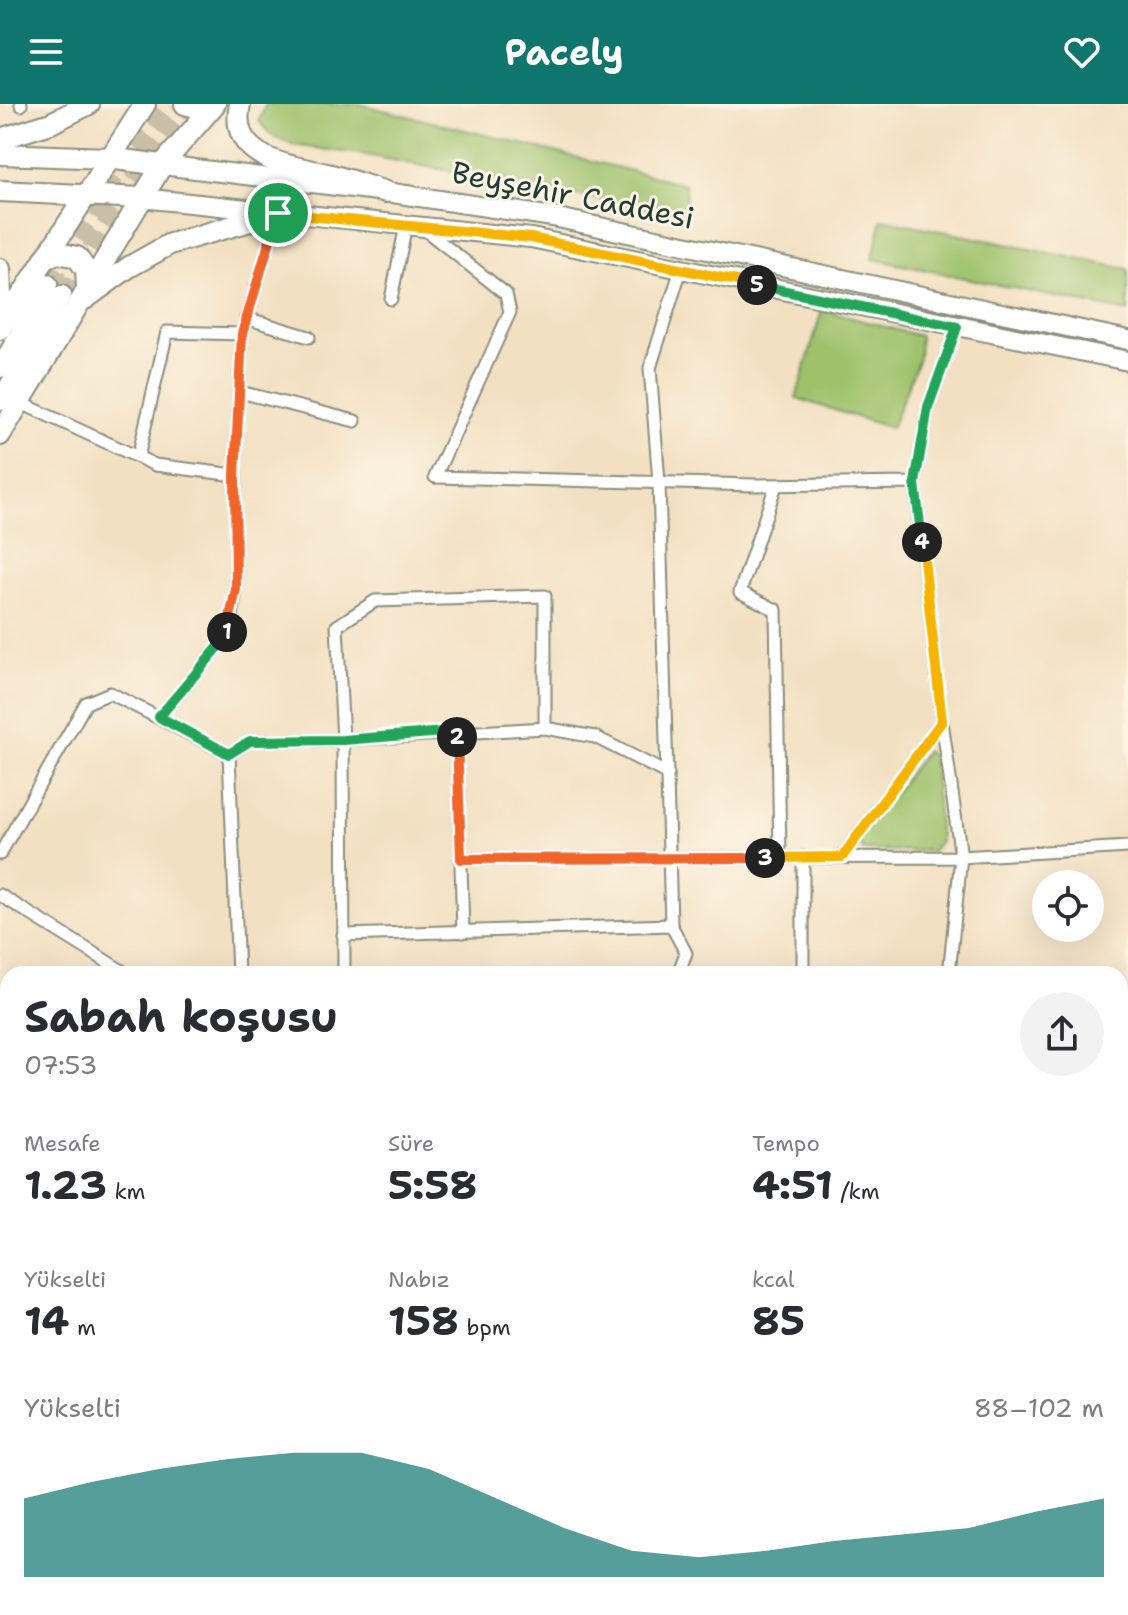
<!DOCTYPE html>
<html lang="tr">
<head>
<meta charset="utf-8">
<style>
  body { margin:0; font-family:"Shantell Sans",sans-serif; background:#f2f2f3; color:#2b2b33; height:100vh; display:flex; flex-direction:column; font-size:30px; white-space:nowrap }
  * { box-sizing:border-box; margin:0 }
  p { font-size:26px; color:#7c7c81 }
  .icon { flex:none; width:44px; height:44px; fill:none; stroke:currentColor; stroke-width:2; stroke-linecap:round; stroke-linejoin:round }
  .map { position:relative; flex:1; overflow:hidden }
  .drawer { position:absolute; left:0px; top:862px; width:1128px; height:650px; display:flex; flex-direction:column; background:#fff; border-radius:24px 24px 0 0; box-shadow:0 8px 32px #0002 }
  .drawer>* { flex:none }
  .tools { position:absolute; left:1032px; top:766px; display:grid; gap:16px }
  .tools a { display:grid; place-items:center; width:72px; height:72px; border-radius:50%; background:#fff; box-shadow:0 8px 32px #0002; font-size:40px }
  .pin { position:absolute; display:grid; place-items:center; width:68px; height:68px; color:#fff; margin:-34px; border:4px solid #fff; border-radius:50%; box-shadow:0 2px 8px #0007 }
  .km { position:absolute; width:40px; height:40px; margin:-20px; border-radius:50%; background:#222; color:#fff; font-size:22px; line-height:40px; text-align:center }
  .round { display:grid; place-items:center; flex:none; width:84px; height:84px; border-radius:42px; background:#f2f2f3 }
  .summary { display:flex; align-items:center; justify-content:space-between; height:136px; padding:0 24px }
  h1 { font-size:44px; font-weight:700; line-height:60px }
  .metrics { display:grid; grid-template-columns:repeat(3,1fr); gap:12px; height:136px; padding:8px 24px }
  .metrics div { display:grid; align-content:center }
  .metrics b { font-size:40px; font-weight:700 }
  .metrics small { font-size:22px; font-weight:400 }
  .metrics p { font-size:22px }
  .chart { height:224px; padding:16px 24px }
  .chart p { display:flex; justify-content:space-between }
  .chart svg { width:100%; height:144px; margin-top:8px; fill:#0f766e; opacity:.7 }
  header { display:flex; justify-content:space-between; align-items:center; height:104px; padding:0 24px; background:#0f766e; color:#fff; font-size:36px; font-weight:700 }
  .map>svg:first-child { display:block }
  .green { fill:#9ec16a; stroke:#5e7f4f; stroke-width:2 }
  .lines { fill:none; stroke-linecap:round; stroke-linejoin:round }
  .primary-tunnel { stroke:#c9bfa6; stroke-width:18; stroke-dasharray:18 9; stroke-linecap:butt }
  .street-casing { stroke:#898e7c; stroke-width:15 }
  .secondary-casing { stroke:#898e7c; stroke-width:20 }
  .primary-casing { stroke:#898e7c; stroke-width:22 }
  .highway-casing { stroke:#898e7c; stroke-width:24 }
  .street { stroke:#fff; stroke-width:11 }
  .secondary { stroke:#fff; stroke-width:16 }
  .primary { stroke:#fff; stroke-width:18 }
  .highway { stroke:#fff; stroke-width:20 }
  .split-1-casing { stroke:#fff; stroke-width:16 }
  .split-2-casing { stroke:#fff; stroke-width:16 }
  .split-3-casing { stroke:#fff; stroke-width:16 }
  .split-4-casing { stroke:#fff; stroke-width:16 }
  .split-5-casing { stroke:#fff; stroke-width:16 }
  .split-6-casing { stroke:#fff; stroke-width:16 }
  .split-1 { stroke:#f0652b; stroke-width:10 }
  .split-2 { stroke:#22a559; stroke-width:10 }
  .split-3 { stroke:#f0652b; stroke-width:10 }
  .split-4 { stroke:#f5b400; stroke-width:10 }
  .split-5 { stroke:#22a559; stroke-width:10 }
  .split-6 { stroke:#f5b400; stroke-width:10 }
  .labels { text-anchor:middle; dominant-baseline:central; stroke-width:6; stroke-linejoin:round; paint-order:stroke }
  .street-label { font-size:30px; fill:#1f3d34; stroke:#fcf5e5 }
</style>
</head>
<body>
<header><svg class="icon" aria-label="menu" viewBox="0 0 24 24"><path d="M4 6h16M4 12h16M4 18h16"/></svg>Pacely<svg class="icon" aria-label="heart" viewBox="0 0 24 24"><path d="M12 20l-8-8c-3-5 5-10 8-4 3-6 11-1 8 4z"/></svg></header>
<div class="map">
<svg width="1128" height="1511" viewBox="0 0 1128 1511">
  <rect width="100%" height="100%" fill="#fcf5e5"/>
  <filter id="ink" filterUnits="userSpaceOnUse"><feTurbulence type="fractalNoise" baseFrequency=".0125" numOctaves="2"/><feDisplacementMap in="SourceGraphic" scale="16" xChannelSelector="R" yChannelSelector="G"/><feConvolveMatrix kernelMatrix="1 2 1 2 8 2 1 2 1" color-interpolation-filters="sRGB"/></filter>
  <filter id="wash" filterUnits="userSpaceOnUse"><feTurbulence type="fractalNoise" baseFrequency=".006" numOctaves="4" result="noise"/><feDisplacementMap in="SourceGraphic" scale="32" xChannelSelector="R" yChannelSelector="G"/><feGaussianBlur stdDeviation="1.8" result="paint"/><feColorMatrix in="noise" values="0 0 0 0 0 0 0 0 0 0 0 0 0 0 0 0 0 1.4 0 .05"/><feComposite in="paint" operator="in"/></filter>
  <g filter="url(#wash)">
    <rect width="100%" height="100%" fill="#f3e0c3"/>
    <path class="green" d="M 266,0 L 359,0 L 685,80 L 687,112 L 360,50 L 292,41 L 272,32 L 259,17 Z
      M 882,115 L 1128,165 L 1128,208 L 873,155 Z
      M 822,206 L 920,232 L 919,254 L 891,324 L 796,294 Z
      M 926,647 L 933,653 L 940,737 L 932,747 L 863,746 L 859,736 Z"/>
  </g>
  <g filter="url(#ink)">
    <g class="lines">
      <path class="primary-tunnel" d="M 48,180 L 119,66 L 168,0
        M 62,191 L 148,52 L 189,0"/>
      <defs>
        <path id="street" d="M 21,1 L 21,0
          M 424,125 L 506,190 L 510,208 L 435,373 L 756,381 L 915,379
          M 391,195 L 406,121
          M 246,214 L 309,233
          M 240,288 L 355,317
          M 19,298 L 155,361 L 235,371
          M 138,353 L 167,228 L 242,230
          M 776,381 L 740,488 L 776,506 L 780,754
          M 159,613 L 221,540 L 231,520 L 236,485 L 235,371 L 242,230 L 278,109
          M 942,617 L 961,753 L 949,870
          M 457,627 L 463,828
          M 229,650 L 250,637 L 343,636 L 545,624 L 595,633 L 668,670
          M 0,750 L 86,599 L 110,589 L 229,650 L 238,870
          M 803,753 L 803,870
          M 842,753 L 942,617 L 915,379 L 928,303 L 957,223
          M 461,755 L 961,753 L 1128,743
          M 0,791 L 127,870
          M 343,831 L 671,821
          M 344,870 L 343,636 L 337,522 L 375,497 L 545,492 L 545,624
          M 678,870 L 686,849 L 671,821 L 659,378 L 650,264 L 681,165
          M 0,1036 L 8,1039
          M 1120,1094 L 1128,1096
          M 0,1156 L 8,1136
          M 0,1349 L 8,1349
          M 814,1504 L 815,1511
          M 947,1504 L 947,1511
          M 15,1511 L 17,1504
          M 185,1511 L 189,1504
          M 415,1511 L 417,1504
          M 531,1511 L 533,1504
          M 661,1511 L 661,1504"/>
        <path id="secondary" d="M 1120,1384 L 1128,1383
          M 1120,1404 L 1128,1404
          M 0,1486 L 8,1488
          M 87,1504 L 123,1511
          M 467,1511 L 518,1504"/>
        <path id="primary" d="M 162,61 L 386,88 L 553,113 L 1128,236
          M 141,94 L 531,134 L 1128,257
          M 0,264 L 48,180
          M 0,297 L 62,191"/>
        <path id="highway" d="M 185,0 L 200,4 L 213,0
          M 240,0 C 228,55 287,61 327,70 C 347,75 367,82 386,88
          M 0,35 L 51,19 L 89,0
          M 0,50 L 108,54 L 162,61
          M 0,87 L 141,94
          M 45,154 L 58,149 L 77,153 L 86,166 L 87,184
          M 0,165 L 2,221
          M 85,195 L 129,163 L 170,140 L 278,109
          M 0,225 L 145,0
          M 0,331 L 162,61 L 215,0"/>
      </defs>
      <use href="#street" class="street-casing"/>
      <use href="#secondary" class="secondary-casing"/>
      <use href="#primary" class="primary-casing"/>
      <use href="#highway" class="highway-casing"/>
      <use href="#street" class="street"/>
      <use href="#secondary" class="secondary"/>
      <use href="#primary" class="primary"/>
      <use href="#highway" class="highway"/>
    </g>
  </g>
  <g class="lines" filter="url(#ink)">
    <defs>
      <path id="split-1" d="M 227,528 L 236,485 L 235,371 L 242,230 L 278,109"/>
      <path id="split-2" d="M 227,528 L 221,540 L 159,613 L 229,650 L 250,637 L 343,636 L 457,627 L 457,633"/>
      <path id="split-3" d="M 457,633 L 461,755 L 765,754"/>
      <path id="split-4" d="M 765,754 L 842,753 L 942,617 L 922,438"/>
      <path id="split-5" d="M 757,181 L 957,223 L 928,303 L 915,379 L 922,438"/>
      <path id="split-6" d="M 278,109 L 531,134 L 757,181"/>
    </defs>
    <use href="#split-1" class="split-1-casing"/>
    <use href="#split-2" class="split-2-casing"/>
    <use href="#split-3" class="split-3-casing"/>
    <use href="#split-4" class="split-4-casing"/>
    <use href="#split-5" class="split-5-casing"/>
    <use href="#split-6" class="split-6-casing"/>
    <use href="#split-1" class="split-1"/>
    <use href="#split-2" class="split-2"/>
    <use href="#split-3" class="split-3"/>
    <use href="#split-4" class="split-4"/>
    <use href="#split-5" class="split-5"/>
    <use href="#split-6" class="split-6"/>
  </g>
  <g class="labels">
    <g class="street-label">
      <text transform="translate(573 91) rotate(11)">Beyşehir Caddesi</text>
    </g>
  </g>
</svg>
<div class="tools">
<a><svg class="icon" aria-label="locate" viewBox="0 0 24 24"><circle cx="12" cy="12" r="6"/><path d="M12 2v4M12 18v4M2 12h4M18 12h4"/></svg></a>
</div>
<div class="pin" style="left:278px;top:109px;background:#1e9e55"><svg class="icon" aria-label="arrive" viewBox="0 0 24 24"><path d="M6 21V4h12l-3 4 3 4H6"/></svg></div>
<b class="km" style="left:227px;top:528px">1</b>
<b class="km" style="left:457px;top:633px">2</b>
<b class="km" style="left:765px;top:754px">3</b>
<b class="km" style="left:922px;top:438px">4</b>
<b class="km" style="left:757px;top:181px">5</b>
<section class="drawer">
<div class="summary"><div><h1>Sabah koşusu</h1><p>07:53</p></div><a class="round"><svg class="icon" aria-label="share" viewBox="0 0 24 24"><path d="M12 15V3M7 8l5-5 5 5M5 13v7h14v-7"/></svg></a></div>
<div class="metrics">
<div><p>Mesafe</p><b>1.23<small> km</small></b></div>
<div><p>Süre</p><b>5:58</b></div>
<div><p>Tempo</p><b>4:51<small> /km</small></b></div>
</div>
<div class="metrics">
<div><p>Yükselti</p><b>14<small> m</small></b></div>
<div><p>Nabız</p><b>158<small> bpm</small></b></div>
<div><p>kcal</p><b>85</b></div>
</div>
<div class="chart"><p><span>Yükselti</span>88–102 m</p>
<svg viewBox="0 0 160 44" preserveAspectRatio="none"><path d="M0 44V20L10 15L20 11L30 8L40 6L50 6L60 11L70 20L80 29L90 36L100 38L110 36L120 33L130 31L140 29L150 24L160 20V44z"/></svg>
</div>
</section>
</div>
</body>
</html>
